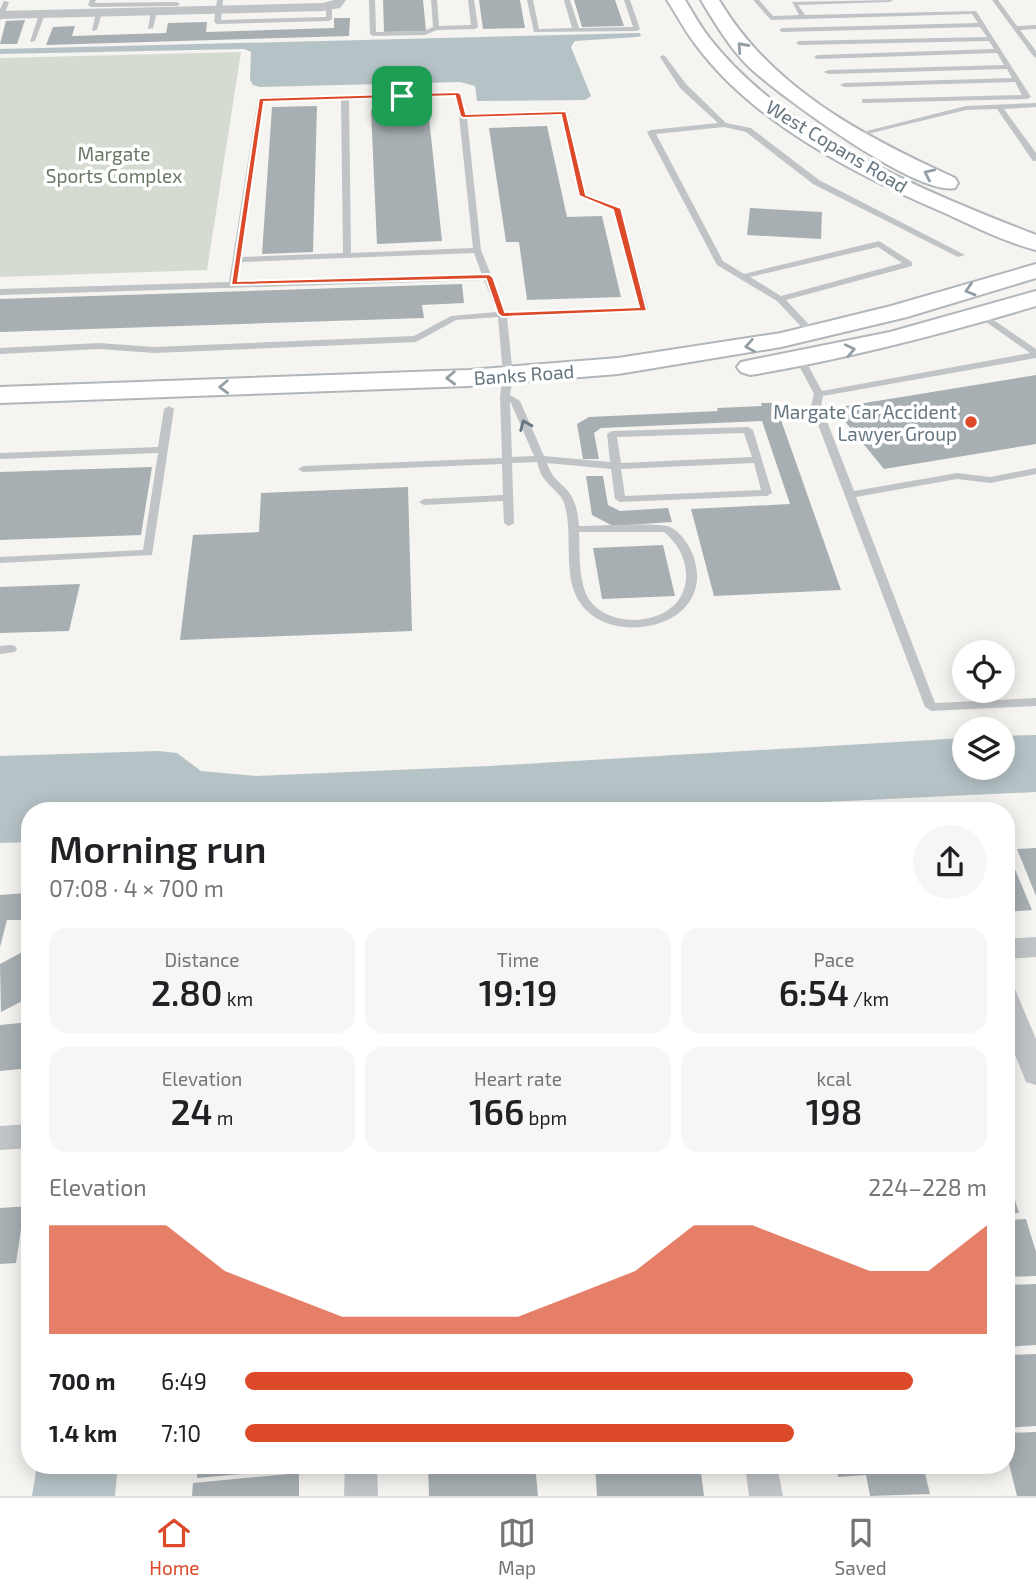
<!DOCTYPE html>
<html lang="en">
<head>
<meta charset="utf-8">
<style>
  body { margin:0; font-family:"Exo 2",sans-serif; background:#f6f6f6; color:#202124; height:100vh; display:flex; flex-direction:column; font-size:26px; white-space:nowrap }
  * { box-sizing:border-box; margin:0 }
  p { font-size:23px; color:#757577 }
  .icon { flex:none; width:38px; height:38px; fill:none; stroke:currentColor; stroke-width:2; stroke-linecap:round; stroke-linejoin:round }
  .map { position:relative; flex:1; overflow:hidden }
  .details { position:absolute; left:21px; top:802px; width:994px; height:672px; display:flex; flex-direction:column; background:#fff; border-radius:28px; box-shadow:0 4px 18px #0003 }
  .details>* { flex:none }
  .buttons { position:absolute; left:952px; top:640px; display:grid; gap:14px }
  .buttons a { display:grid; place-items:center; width:63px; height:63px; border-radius:50%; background:#fff; box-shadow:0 4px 18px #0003; font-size:35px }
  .pin { position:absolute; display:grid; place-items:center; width:60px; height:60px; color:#fff; margin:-30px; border-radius:14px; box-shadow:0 4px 10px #0006 }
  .round { display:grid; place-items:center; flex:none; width:74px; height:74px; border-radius:37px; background:#f6f6f6 }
  .summary { display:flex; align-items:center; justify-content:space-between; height:119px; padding:0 28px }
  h1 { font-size:38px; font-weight:600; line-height:52px }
  .stats { display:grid; grid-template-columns:repeat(3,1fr); gap:10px; height:119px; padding:7px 28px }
  .stats div { display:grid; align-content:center; border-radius:18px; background:#f6f6f6; text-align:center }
  .stats b { font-size:35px; font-weight:600 }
  .stats small { font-size:19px; font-weight:400 }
  .stats p { font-size:19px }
  .chart { height:196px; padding:14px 28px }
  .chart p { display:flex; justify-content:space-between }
  .chart svg { width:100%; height:126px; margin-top:7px; fill:#dc4a29; opacity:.7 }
  ul { padding:0 28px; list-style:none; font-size:23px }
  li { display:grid; grid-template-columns:112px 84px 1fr; align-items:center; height:52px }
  li i { height:18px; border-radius:9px; background:#dc4a29 }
  .tab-bar { display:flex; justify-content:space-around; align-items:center; height:98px; border-top:2px solid #e0e0e0; background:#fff; font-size:19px; color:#757577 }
  .tab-bar a { display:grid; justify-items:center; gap:4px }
  .tab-bar .current { color:#dc4a29 }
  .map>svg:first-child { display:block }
  .green { fill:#d6dbd2 }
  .water { fill:#b6c3c6 }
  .building { fill:#a7afb3 }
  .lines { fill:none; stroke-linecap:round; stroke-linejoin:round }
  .secondary-casing { stroke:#b0b6ba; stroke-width:4 }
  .lane { fill:#c0c4c7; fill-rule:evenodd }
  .street { fill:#c0c4c7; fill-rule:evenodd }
  .secondary { fill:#fff; fill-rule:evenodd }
  .oneway { stroke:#939fa7 }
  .oneway2 { stroke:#657681 }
  .route { fill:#dc4a29; stroke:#fff; stroke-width:2; fill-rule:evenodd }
  .poi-dot { fill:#dc4a29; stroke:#fff; stroke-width:2.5 }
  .labels { text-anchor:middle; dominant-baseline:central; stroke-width:7; stroke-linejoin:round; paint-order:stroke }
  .far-street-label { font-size:19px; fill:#657681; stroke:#fff }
  .far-park-label { font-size:19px; fill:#687863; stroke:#fff }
  .far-poi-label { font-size:19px; fill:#657681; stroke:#fff; text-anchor:end }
</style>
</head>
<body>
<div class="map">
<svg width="1036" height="1496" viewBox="0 0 1036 1496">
  <rect width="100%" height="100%" fill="#f5f4f1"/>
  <path class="green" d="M 241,52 L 207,270 L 0,277 L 0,58 Z"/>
  <path class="water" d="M 640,33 L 641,36 L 636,37 L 575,41 L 571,47 L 591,96 L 585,100 L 477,101 L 475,86 L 460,82 L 260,87 L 253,85 L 250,80 L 251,52 L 244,49 L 0,54 L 0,49 Z
    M 1036,735 L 1036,792 L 657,810 L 30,810 L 30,842 L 0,843 L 0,756 L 158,751 L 177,753 L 201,771 L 256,776 L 489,766 L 964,738 L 964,768 L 1003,768 L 1003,736 Z
    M 37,1465 L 118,1465 L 115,1496 L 32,1496 Z"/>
  <path class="building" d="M 383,0 L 423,0 L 426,31 L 384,32 Z
    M 479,0 L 520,0 L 525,28 L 483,29 Z
    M 574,0 L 615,0 L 624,26 L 582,27 Z
    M 334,18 L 350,18 L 349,36 L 46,45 L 53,27 L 75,26 L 72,36 L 166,33 L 168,23 L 207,22 L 206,32 L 334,28 Z
    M 25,20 L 17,44 L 0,44 L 6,21 Z
    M 317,106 L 313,252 L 262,254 L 272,107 Z
    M 428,108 L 442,241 L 377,244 L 371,110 Z
    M 547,126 L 567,217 L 602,216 L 621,297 L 527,300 L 519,242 L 506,242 L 489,128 Z
    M 750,208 L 822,212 L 821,239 L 747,235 Z
    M 462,284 L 464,303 L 422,305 L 424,318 L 0,332 L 0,299 Z
    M 1036,375 L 1036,444 L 884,469 L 834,408 Z
    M 761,403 L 775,403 L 841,590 L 714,596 L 691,509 L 790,504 L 762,421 L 601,428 L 594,433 L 599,459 L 583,459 L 577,424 L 589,417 L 718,411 L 717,408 L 762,406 Z
    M 152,467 L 141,535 L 0,540 L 0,472 Z
    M 586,476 L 603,476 L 608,505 L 620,511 L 668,508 L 672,522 L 613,526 L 592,515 Z
    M 408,487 L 412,631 L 180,640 L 193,535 L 259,532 L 261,493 Z
    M 663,545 L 675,596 L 602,599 L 593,548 Z
    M 80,584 L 69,631 L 0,633 L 0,587 Z
    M 1036,848 L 1036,896 L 1017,849 Z
    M 1006,855 L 1009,855 L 1032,910 L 1006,912 Z
    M 26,893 L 21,920 L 7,920 L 0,947 L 0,895 Z
    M 30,948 L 30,997 L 1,1012 L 0,964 Z
    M 30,1022 L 30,1068 L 0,1071 L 0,1025 Z
    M 1006,1174 L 1007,1174 L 1019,1213 L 1006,1214 Z
    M 30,1206 L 30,1228 L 21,1229 L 16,1263 L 0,1264 L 0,1208 Z
    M 1026,1219 L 1036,1252 L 1036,1276 L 1006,1277 L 1006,1220 Z
    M 1036,1284 L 1036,1345 L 1006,1347 L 1006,1285 Z
    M 1036,1354 L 1036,1426 L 1006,1428 L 1006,1355 Z
    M 1036,1432 L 1036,1496 L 1017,1496 L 1006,1452 L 1006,1433 Z
    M 198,1465 L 286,1465 L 286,1470 L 197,1478 Z
    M 428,1465 L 535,1465 L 538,1496 L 429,1496 Z
    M 595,1465 L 700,1465 L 704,1496 L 597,1496 Z
    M 836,1465 L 923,1465 L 930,1494 L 870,1496 L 866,1475 L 838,1477 Z
    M 299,1473 L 299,1496 L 192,1496 L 193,1483 Z"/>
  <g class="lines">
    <defs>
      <path id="secondary" d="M 667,0 L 685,0 C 693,13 701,28 711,40 C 788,137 924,191 1036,235 L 1036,250 C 1005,242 975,227 947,214 C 860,177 753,123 696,45 C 685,31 677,15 667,0 Z
        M 701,0 L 719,0 C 772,89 863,136 955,178 L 958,183 L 955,188 C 918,197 777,94 748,66 C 729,47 715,23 701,0 Z
        M 1036,264 L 1036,278 L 907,317 L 781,347 L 618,374 L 469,386 L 0,403 L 0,387 L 469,370 L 618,358 L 781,333 L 891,306 Z
        M 1036,291 L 1036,306 C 942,334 847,359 750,375 L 741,372 L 737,367 L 741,362 L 890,332 Z"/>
    </defs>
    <use href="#secondary" class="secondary-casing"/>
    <path class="lane" d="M 90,0 L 96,0 L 95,3 L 177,2 L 180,4 L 177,6 L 91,7 L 88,5 Z
      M 217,0 L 223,0 L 221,20 L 326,17 L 326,6 L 329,4 L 332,6 L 332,19 L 329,21 L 217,24 L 214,22 Z
      M 369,0 L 375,0 L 376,32 L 424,31 L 433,27 L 431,0 L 437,0 L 439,26 L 471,25 L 468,0 L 474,0 L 478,27 L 475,29 L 437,30 L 425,35 L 373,36 L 370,34 Z
      M 527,0 L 533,0 L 539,29 L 572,28 L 564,0 L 570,0 L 579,28 L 633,27 L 624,0 L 630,0 L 640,29 L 637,31 L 534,32 Z
      M 753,0 L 759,0 L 773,16 L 799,15 L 792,2 L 893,0 L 890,2 L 798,5 L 805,15 L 976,11 L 1031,97 L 1027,99 L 862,103 L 862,99 L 865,99 L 1022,95 L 1015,82 L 844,87 L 840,85 L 844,83 L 1012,78 L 1007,69 L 828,74 L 824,72 L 828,70 L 1004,65 L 997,53 L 817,59 L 814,57 L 817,55 L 994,49 L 989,41 L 799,45 L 796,43 L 799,41 L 987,37 L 980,27 L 782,32 L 779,30 L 782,28 L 978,23 L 972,14 L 771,20 Z
      M 992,0 L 998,0 L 1017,26 L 1036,25 L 1036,29 L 1020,30 L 1036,51 L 1036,58 L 1034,57 Z
      M 4,1 L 9,2 L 3,18 L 0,20 L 0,9 Z
      M 154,9 L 157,11 L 153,28 L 148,29 L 151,11 Z
      M 99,11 L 102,13 L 97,30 L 92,31 L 96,13 Z
      M 42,12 L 45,14 L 35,41 L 30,42 L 39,14 Z
      M 663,55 L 665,56 L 686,84 L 726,123 L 751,128 L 819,180 L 965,255 L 958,257 L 813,184 L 746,132 L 724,127 L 656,134 L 723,261 L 744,274 L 879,241 L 912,262 L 912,266 L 786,300 L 817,333 L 812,336 L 809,335 L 777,301 L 717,265 L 647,132 L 651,130 L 718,123 L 680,88 L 660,57 ZM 878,247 L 902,263 L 781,296 L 750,277 Z
      M 458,92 L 462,94 L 466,114 L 567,110 L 586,195 L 621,208 L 648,309 L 644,312 L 507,317 L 513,376 L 510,395 L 520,401 L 544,456 L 610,462 L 607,434 L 612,431 L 748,427 L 753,430 L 772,493 L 767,496 L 620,502 L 615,499 L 611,469 L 547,463 C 551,477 559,481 568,491 C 576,501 578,514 579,526 C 595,526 659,522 670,527 C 680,531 689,545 693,555 C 718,625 620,647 585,609 C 560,582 574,539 565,506 C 562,494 553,490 546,481 C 541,476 539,469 537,462 L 512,463 L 514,523 L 509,526 L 504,523 L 503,501 L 424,505 L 419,502 L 424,499 L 503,495 L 502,464 L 303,472 L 298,469 L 303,466 L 502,458 L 500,396 L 503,376 L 498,317 L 456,320 L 416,342 L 154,353 L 99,349 L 0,354 L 0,348 L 99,343 L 154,347 L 414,336 L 451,316 L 497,312 L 484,280 L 0,295 L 0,289 L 229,282 L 258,97 ZM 455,96 L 459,116 L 473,248 L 351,253 L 349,99 ZM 341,99 L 343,253 L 241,257 L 264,101 ZM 561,114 L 578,196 L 613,209 L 639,307 L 506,312 L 481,250 L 467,118 ZM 474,253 L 482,275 L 238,281 L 241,262 ZM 510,402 L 511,403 L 534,456 L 512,457 ZM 744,433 L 752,457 L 621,463 L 617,437 ZM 754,463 L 761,490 L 625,496 L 621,469 ZM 579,532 L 664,532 C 677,543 685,556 686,573 C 689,627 607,634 587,596 C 578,577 580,553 579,532 Z
      M 1036,103 L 1036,107 L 1004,109 L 1036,153 L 1036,161 L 1033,161 L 997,109 L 966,110 L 855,137 L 851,135 L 966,106 Z
      M 982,312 L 1036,349 L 1036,358 L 823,396 L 821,406 L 854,491 L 957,473 L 990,477 L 1036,468 L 1036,474 L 990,483 L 957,479 L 856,497 L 935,703 L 1036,698 L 1036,706 L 931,711 L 925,707 L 811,406 L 814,394 L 796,360 L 798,358 L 804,358 L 822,391 L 1030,353 L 979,317 L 978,315 Z
      M 169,406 L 174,409 L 152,555 L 0,563 L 0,557 L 143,550 L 158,453 L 0,459 L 0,453 L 158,447 L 164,409 Z
      M 11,645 L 15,646 L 17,649 L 15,652 L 0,654 L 0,646 Z"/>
    <path class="street" d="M 334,0 L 346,0 L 340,8 L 323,11 L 0,19 L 0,11 L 323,3 Z
      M 1036,937 L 1036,957 L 1006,959 L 1006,939 Z
      M 1006,986 L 1015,989 L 1036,1039 L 1036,1085 L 1026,1082 L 1006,1032 Z
      M 30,1124 L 30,1148 L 0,1150 L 0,1126 Z
      M 345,1465 L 377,1465 L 378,1496 L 344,1496 Z
      M 745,1465 L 777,1465 L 783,1496 L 749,1496 Z"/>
    <use href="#secondary" class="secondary"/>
  </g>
  <defs><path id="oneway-chevron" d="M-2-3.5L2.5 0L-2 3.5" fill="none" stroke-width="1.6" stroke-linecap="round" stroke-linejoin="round" transform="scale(1.75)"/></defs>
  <g class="oneway">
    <use href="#oneway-chevron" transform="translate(742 47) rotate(-132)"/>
    <use href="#oneway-chevron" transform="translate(929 174) rotate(-155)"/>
    <use href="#oneway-chevron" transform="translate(970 290) rotate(163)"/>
    <use href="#oneway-chevron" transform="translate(750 346) rotate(170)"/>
    <use href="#oneway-chevron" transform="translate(850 350) rotate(-12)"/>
    <use href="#oneway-chevron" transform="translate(451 378) rotate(178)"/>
    <use href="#oneway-chevron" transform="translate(224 387) rotate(178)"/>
  </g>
  <use class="oneway2" href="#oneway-chevron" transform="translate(525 425) rotate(-113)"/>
  <path class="route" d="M 458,92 L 461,94 L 466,114 L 566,111 L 586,195 L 621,208 L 647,311 L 502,317 L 498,314 L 486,279 L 231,285 L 259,98 ZM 455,96 L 460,116 L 463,118 L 561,115 L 579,196 L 613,210 L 639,307 L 505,312 L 493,277 L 489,274 L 238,281 L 264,102 Z"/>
  <circle class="poi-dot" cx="971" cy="422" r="7"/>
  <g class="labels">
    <g class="far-street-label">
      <text transform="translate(837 146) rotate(31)">West Copans Road</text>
      <text transform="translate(524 374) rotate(-4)">Banks Road</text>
    </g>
    <g class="far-park-label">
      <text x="114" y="153">Margate<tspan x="114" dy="22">Sports Complex</tspan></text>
    </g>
    <g class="far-poi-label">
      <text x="957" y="411">Margate Car Accident<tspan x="957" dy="22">Lawyer Group</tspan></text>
    </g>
  </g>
</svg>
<div class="buttons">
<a><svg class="icon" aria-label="locate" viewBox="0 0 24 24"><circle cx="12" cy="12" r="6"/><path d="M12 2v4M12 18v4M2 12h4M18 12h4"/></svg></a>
<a><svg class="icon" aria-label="layers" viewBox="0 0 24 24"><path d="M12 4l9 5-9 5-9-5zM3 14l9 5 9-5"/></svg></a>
</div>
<div class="pin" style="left:402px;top:96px;background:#1e9e55"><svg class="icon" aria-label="arrive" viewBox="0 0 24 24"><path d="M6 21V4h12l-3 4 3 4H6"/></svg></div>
<section class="details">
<div class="summary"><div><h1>Morning run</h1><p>07:08 · 4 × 700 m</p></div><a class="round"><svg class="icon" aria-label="share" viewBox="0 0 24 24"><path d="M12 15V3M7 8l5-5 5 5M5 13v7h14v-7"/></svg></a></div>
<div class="stats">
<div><p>Distance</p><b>2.80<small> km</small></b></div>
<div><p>Time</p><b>19:19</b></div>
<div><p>Pace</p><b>6:54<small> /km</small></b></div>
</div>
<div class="stats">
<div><p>Elevation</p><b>24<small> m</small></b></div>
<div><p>Heart rate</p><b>166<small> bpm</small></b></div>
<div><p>kcal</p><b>198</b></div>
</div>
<div class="chart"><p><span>Elevation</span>224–228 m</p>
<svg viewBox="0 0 160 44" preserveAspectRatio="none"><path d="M0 44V6L10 6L20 6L30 22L40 30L50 38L60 38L70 38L80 38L90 30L100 22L110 6L120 6L130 14L140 22L150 22L160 6V44z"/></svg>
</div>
<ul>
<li><b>700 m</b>6:49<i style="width:90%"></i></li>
<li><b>1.4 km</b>7:10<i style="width:74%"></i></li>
</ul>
</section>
</div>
<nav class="tab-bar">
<a class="current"><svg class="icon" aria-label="home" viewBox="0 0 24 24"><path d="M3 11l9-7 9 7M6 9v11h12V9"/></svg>Home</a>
<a><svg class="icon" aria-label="map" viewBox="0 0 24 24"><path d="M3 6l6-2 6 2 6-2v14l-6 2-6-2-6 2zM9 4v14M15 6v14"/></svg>Map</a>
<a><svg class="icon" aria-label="saved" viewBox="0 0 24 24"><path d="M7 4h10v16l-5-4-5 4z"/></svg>Saved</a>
</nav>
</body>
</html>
